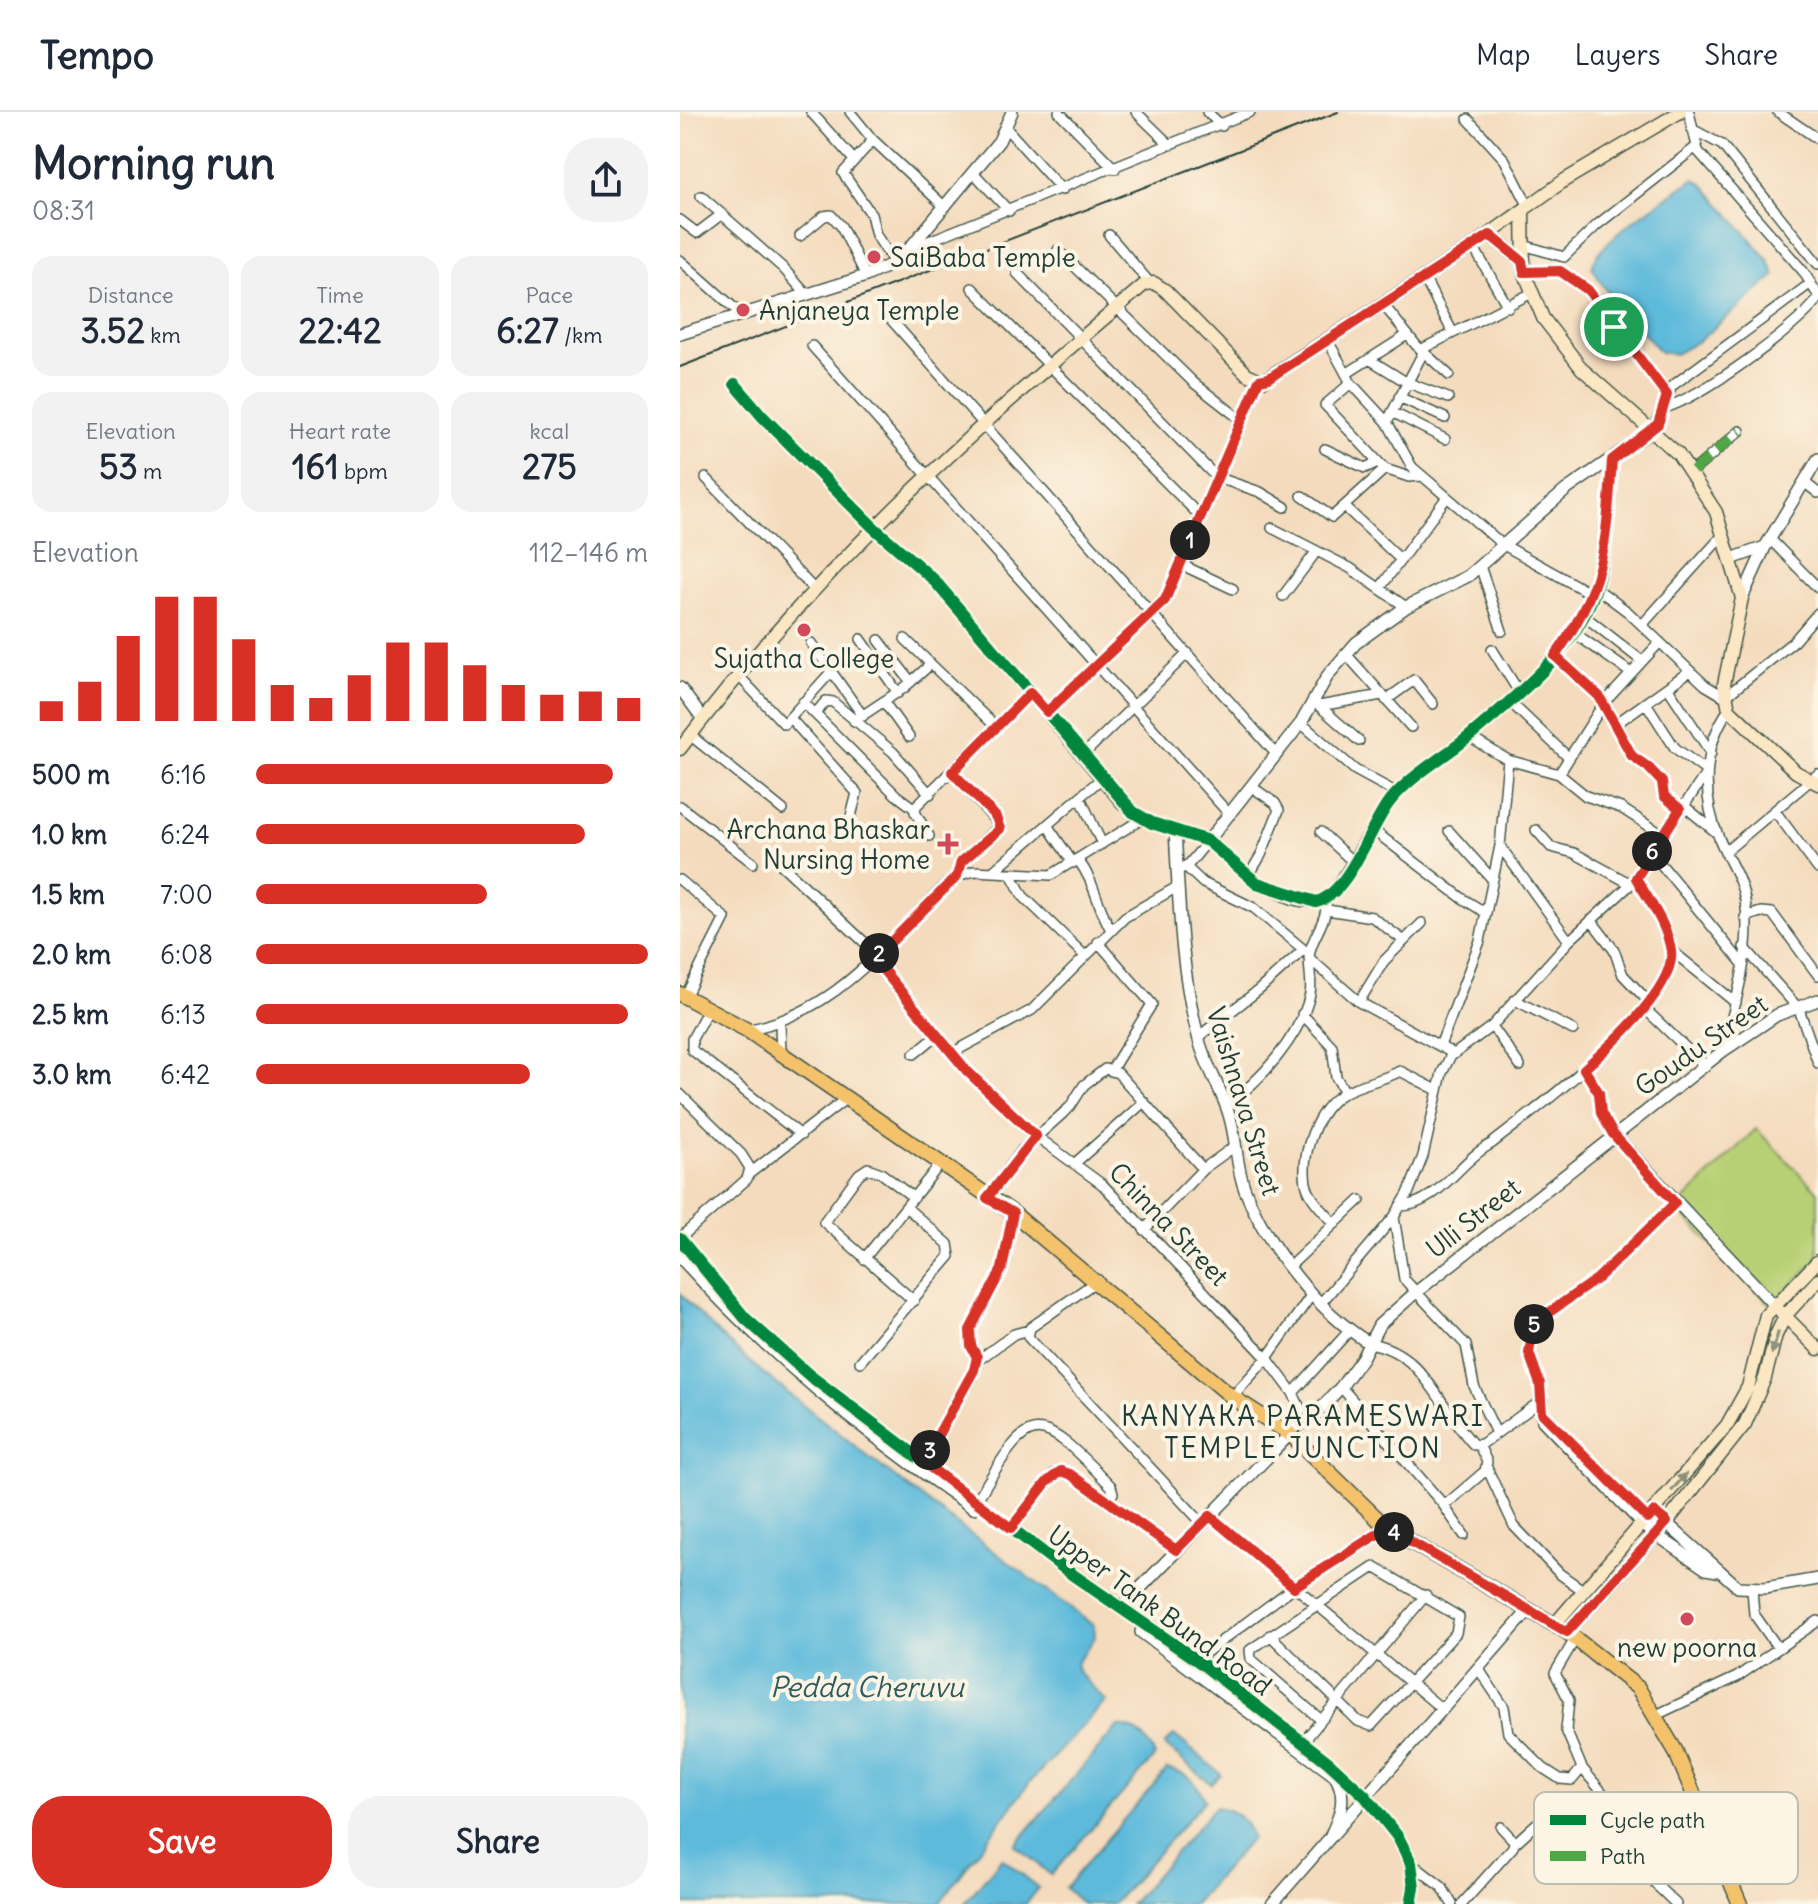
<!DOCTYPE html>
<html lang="en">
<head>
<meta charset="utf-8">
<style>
  body { margin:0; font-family:Delius,sans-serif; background:#f2f2f3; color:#1f2937; height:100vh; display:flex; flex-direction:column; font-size:30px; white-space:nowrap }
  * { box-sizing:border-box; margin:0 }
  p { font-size:26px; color:#747a83 }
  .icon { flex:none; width:44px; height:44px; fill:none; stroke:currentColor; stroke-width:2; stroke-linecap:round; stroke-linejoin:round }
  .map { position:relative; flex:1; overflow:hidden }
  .details { display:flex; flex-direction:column; background:#fff; width:680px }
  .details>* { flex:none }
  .pin { position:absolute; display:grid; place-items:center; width:68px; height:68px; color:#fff; margin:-34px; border:4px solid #fff; border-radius:50%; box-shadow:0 2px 8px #0007 }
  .km { position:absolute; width:40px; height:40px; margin:-20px; border-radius:50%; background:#222; color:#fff; font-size:22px; line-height:40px; text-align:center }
  .round { display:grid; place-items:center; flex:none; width:84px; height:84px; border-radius:32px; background:#f2f2f3 }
  .overview { display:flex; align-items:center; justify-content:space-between; height:136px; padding:0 32px }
  h1 { font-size:44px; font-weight:700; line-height:60px }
  .stats { display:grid; grid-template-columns:repeat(3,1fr); gap:12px; height:136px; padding:8px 32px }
  .stats div { display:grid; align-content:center; border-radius:20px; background:#f2f2f3; text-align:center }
  .stats b { font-size:34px; font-weight:700 }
  .stats small { font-size:22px; font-weight:400 }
  .stats p { font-size:22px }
  .chart { height:224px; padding:16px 32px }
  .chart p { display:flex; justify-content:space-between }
  .chart svg { width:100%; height:144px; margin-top:8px; stroke:#d93025; stroke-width:6 }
  .cta { display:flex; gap:16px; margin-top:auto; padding:16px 32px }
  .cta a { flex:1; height:92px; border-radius:32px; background:#d93025; color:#fff; font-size:32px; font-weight:700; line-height:92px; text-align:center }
  .cta a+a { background:#f2f2f3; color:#1f2937 }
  ul { padding:0 32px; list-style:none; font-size:26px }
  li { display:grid; grid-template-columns:128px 96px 1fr; align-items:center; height:60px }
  li i { height:20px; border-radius:10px; background:#d93025 }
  header { display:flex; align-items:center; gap:48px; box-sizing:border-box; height:112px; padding:0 40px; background:#fff; border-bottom:2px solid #e0e1e3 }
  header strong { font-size:38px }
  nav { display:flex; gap:44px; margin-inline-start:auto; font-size:28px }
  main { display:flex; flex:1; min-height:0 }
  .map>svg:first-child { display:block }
  .green { fill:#b8d075; stroke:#6c8654; stroke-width:2 }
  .water { fill:#5dbadb; stroke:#3e7c88; stroke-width:2 }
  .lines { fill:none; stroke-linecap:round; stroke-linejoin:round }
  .minor-casing { stroke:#3f5549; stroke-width:12 }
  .tertiary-casing { stroke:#3f5549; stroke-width:14 }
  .secondary-casing { stroke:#3f5549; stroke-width:15 }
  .primary-casing { stroke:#3f5549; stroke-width:17 }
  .minor { stroke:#fff; stroke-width:9 }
  .tertiary { stroke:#fff; stroke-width:11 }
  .secondary { stroke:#fbe7c3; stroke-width:12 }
  .primary { stroke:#f4c26a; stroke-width:14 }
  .rail { stroke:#1f3d34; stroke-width:2 }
  .quiet { stroke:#4fa644; stroke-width:10; stroke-dasharray:20 10; stroke-linecap:butt }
  .cycleway-casing { stroke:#fcf5e5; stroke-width:17 }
  .cycleway { stroke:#00873e; stroke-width:12 }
  .oneway { fill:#8d927c }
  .route-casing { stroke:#fff; stroke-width:16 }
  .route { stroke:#d93025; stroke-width:10 }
  .poi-dot { fill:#d1495b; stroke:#fcf5e5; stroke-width:3 }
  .labels { text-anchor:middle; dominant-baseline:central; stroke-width:8; stroke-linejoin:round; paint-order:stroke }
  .poi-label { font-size:26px; fill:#1f3d34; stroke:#fcf5e5; text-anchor:start }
  .street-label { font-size:26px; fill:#1f3d34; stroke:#fcf5e5 }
  .neighbourhood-label { font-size:28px; letter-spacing:2px; fill:#1f3d34; stroke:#fcf5e5 }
  .water-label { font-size:28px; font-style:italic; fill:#2e5c5e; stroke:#fcf5e5 }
  .key { fill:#fcf5e5; stroke:#babeb0; stroke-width:2 }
  .key-label { font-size:22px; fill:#1f3d34 }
</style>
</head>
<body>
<header>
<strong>Tempo</strong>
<nav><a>Map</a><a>Layers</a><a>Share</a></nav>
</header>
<main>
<section class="details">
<div class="overview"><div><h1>Morning run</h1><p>08:31</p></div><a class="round"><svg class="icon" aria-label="share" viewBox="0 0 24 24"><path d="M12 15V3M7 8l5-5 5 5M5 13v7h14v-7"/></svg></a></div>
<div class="stats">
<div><p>Distance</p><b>3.52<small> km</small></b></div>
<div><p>Time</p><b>22:42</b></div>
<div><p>Pace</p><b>6:27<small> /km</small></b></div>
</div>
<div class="stats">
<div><p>Elevation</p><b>53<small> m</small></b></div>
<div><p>Heart rate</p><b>161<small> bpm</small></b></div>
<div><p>kcal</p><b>275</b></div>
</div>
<div class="chart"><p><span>Elevation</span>112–146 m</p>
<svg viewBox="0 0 160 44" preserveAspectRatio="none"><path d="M5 44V38M15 44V32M25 44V18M35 44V6M45 44V6M55 44V19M65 44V33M75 44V37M85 44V30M95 44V20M105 44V20M115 44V27M125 44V33M135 44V36M145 44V35M155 44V37"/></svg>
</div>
<ul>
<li><b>500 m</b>6:16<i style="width:91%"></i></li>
<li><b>1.0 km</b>6:24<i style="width:84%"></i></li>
<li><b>1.5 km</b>7:00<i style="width:59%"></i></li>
<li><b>2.0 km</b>6:08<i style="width:100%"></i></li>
<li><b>2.5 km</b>6:13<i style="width:95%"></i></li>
<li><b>3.0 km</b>6:42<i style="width:70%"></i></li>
</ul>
<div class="cta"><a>Save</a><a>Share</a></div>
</section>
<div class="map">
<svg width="1138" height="1792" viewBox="0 0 1138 1792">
  <rect width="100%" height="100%" fill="#fcf5e5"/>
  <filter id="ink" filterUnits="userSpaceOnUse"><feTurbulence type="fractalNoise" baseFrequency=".0125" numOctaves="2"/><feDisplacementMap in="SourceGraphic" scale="16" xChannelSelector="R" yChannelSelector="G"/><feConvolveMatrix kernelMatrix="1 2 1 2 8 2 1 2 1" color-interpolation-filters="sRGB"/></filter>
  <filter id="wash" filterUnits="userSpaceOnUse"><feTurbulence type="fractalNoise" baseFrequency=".006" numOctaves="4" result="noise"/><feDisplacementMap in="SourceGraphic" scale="32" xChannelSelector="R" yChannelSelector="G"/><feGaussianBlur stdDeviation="1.8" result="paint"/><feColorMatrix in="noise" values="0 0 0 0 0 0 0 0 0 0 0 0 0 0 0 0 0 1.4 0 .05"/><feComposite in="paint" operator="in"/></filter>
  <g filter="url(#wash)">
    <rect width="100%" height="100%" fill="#f4dbbd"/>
    <path class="green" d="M 1076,1017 L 1138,1080 L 1138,1147 L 1091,1193 L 996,1096 Z"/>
    <path class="water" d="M 1014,67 L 1022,71 L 1088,147 L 1095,164 L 1020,228 L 995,242 L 980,240 L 923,174 L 912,155 C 920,125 987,86 1014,67 Z
      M 0,1181 C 48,1238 112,1283 170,1330 C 249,1394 333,1452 414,1514 L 415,1525 L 396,1552 L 399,1561 L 426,1589 L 350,1670 L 259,1792 L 0,1792 Z
      M 438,1614 C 458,1616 467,1626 475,1644 L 371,1763 L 335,1733 Z
      M 494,1623 L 541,1662 L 531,1672 L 484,1633 Z
      M 487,1657 C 507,1660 517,1670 525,1688 L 433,1792 L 403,1792 L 385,1776 Z
      M 535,1695 C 555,1697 565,1707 572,1726 L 514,1792 L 451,1792 Z
      M 322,1746 L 359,1776 L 346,1792 L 284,1792 Z"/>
  </g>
  <g filter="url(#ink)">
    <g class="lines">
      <defs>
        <path id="minor" d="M 131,0 L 173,47
          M 170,0 L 193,28 L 265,95
          M 379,0 L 435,57
          M 456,0 L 490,33
          M 527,0 L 542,14
          M 1009,0 L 1018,39 L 1123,159 L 1138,183
          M 1098,0 L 1138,27
          M 788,7 L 825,48 L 849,95
          M 326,16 L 382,78
          M 1012,17 L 1042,33 L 1138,152
          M 193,28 L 163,61 L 191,102 L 196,123 L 214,150
          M 293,60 L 329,99
          M 21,84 L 103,156 L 126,182
          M 0,108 L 17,121 L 42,102
          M 429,123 L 469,170
          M 120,124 L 144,104 L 151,103 L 161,114 L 186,164
          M 843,133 L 884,145 L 917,113 L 1016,35
          M 793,134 L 828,195
          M 229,137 L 570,0
          M 378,138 L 514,271 L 560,307
          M 0,148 L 62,203
          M 844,160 L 880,159 L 908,178 L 987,283
          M 337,161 L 536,365 L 580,380 L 605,395
          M 743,164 L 773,221
          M 292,176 L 519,403
          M 702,191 L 736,233 L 769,263
          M 207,203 L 597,643
          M 647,227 L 671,271 L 707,310 L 732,355 L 822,432 L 913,483
          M 132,234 L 550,703
          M 689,247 L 726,270 L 768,286
          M 666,262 L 727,223
          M 671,271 L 645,293 L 705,357 L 729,365 L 742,364
          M 55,272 L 82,304 L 193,415
          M 719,285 L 765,306
          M 984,296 C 1020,286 1116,217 1138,187
          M 712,300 L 765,327
          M 707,310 L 746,235 L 850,182
          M 973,318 L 992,274 L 1131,171
          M 645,337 L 685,356 L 698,350
          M 1013,359 L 1060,319
          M 26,366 L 133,476
          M 1124,370 L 1138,381
          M 622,384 L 652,405 L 705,357
          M 665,395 L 721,448
          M 592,416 L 670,456 L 726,495
          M 1090,427 L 1138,476
          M 500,452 L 553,477
          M 800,454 L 822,519
          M 700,476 L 767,385
          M 916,476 L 948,500 L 1025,573 L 1045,585 L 1114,529 L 1138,501
          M 603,484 L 636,440
          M 903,503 L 962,549
          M 962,513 L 1044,422
          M 893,520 L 951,561
          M 181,527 L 218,581
          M 225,527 L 316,615
          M 199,528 L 231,570
          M 131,531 L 183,604
          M 812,537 L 839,580
          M 666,542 L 731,615
          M 875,544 L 919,584 L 952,644 L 968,655 L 982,670 L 984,684 L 1000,697
          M 58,563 L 104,612 L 151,560
          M 988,576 L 1031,641
          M 706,588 L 734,568 L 753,592
          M 829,589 L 889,646
          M 123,590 L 216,683 L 235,697
          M 204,590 L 229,625
          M 966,591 L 995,636 L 1025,658
          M 637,592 L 679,629
          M 639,594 L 702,583
          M 367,600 L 485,488 L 579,268
          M 135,602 L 146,589 L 153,590 L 213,640 L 250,682
          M 110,606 L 177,681 L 169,712
          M 174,609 L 224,576 L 251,552
          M 621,611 L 675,658 L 717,681
          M 937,611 L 1010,559
          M 10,623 L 103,698
          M 789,625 L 828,648 L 879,662 L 906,684 L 941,696 L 983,723
          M 403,643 L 508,541
          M 272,660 L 320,714 L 281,750 L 277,764
          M 879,662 L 924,591 L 980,530
          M 400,685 L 422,732
          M 1003,693 L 1037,721
          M 0,694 L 73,751
          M 1095,699 L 1138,757
          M 367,713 L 393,751
          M 693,718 L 782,786 L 806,801
          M 856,718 L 871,735 L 894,741 L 951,772
          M 769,719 L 813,768
          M 641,720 L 674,751
          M 249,724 L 235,700 L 236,694 L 350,581
          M 820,734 L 889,829
          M 971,740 L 1062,851
          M 1045,740 L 1138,662
          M 91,743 L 198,843
          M 398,748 C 415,770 417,794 431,818
          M 506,755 L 523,771 L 574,796 L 629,842
          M 497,759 L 509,752 L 528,729 C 554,748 610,808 648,785 C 673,755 688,715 711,688 C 733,662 766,644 791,622 C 837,583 899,536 916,475 C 927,434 929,390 932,348
          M 312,760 L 422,666
          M 331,762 L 343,784 L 404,843
          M 568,765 L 581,743 L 599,698 L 595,691 L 572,675
          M 0,768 L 45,806 L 5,885
          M 647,798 L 692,805 L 723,828
          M 1065,805 L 1081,800 L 1092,801 L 1138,863
          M 911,808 L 934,838 L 943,863 L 968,889
          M 418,830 L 472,892 L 432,957
          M 1064,835 L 1119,897 L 1138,951
          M 991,838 L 1056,891
          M 629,846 L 679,890 L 774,942
          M 194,847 L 287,959 L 348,1018 L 423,1073 L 587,1246 L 613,1281 L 621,1298 L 615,1317
          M 835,888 L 893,918
          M 679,890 L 704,849 L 742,811
          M 964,896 L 1025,954
          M 28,897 L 12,927 L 12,938 L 121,1023
          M 622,902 L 652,934 L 656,965 L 665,980
          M 100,912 L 101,942
          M 812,914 L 840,954
          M 67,918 C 141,903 182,859 233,807 C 247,793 260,775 277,764 L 294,759 L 371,763 L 462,707
          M 518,925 L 580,877 L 623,838
          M 760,934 L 800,829 L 820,734 L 828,648
          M 1043,939 C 1055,893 1073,836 1065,788 C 1061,765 1047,747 1039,726 C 1021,684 1023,634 1049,597
          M 272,941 L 352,898 L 445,805 L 497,775
          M 234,942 L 257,923
          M 904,957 L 919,981 L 921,1001 L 933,1022
          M 0,982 L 61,1042 L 70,1056 L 67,1067 L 0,1126
          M 546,992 C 580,971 621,923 630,882 C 633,868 627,853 630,839 C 634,822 649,806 646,787
          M 394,1052 L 464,990
          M 69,1062 L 168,985
          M 307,1086 L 342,1038 L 390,995 L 404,973 L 425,957 L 438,961 L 523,1057
          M 720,1094 C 757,1094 780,1048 811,1032 C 855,998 988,900 991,844 C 993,817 968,789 956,766
          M 714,1105 L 724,1167 L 786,1233 L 794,1274 L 816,1321
          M 655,1112 C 645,1100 629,1087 626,1071 C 621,1042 636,998 662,982 C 680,971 702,969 720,959 L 757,978
          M 464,1118 L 523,1057 L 555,1034
          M 184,1147 L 261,1051
          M 610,1154 L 680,1088
          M 418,1168 L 350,1216 L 348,1225 L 522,1411
          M 234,1189 L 144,1110 L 179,1062 L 188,1056 L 201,1061 L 234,1086
          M 641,1191 L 714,1105 L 728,1082 L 743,1044 L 762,961 L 770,945 L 812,914 L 889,829 L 951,772 L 1025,663
          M 689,1231 C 745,1240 759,1296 794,1333 L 802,1332 L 862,1288
          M 297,1249 L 334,1222 L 349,1218
          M 180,1250 L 270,1144 L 268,1132 L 227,1096
          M 661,1275 L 762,1391 L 770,1389 L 805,1359 L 807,1350 L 799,1333
          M 613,1281 L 669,1219
          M 552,1285 L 587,1246 L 632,1182
          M 862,1301 L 968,1407
          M 243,1350 L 294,1258 L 297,1245 L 291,1234 L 290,1218 L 322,1157 L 333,1101
          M 807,1356 L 834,1414 L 880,1462 L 904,1479
          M 296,1390 C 351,1296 355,1296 431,1374 L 433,1381 L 427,1390
          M 762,1391 L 784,1423
          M 530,1404 L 762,1597
          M 962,1413 L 862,1309 L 860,1272 L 849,1241 L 854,1211 L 918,1166 L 995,1091
          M 331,1416 L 374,1362 L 385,1360 L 496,1438
          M 1072,1477 L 1074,1502 L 1098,1536
          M 590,1523 L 678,1609 L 691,1614 L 776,1521 L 779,1505 L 694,1455 L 570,1538 L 571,1547 L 641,1608
          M 516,1548 L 614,1475 L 707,1416
          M 798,1556 L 824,1595 L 828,1621 L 863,1656 L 880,1667 L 892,1668 L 902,1656 L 886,1618 L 889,1588 L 875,1561 L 895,1527
          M 974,1604 L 1057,1565 L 1138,1509
          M 623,1630 L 746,1483
          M 902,1656 L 979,1749 L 967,1764
          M 834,1732 L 856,1712 L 967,1764 L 996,1792
          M 979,1749 L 1010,1710 L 1025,1708
          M 731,1751 L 762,1775 L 772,1792
          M 782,1792 L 833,1735 L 834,1729 L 821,1715"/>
        <path id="tertiary" d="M 0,222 L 186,164 L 210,153 L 229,137 L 319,29 L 332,0
          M 193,415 L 253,467 L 442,691 L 462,707 L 528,729 L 621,611 L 648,563 L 676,531 L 726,495 L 788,464 L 886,378 L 973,318
          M 1051,447 L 1085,435
          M 1062,486 L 1085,435 L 1138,347
          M 0,576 L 23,607
          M 495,717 C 499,788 500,858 519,928 C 526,955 543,979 550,1006 C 557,1030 556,1055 565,1078 C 588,1136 636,1198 689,1231
          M 933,1022 L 1093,1192
          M 0,1127 L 65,1206 L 129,1263 L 393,1463 L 521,1551 L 648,1650 L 685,1684 L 718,1725 L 731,1751 L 734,1776 L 731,1792
          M 0,1145 C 89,1244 183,1320 293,1396
          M 617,1314 L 631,1307 L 661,1275 L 682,1246 L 699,1213 L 735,1181 L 1043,939 L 1097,903 L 1138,888
          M 974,1400 L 1058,1475 L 1085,1476 L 1138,1467
          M 962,1413 L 1026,1457 L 1037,1459
          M 440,1497 L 610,1322
          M 461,1520 L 655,1664 C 668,1685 660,1704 650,1725
          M 592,1792 L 849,1498"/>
        <path id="secondary" d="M 843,99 L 844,160 L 863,206 L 902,257 L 998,342 L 1036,400 L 1062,486 L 1044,572 L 1049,597 L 1116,660 L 1138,672
          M 810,123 L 842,149
          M 0,637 C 133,461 296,314 465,172 L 474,171 L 485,178 L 567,262 L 583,269 L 793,134 L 885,68 L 1000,0
          M 1101,1200 L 1138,1237
          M 874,1513 L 1047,1313 L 1068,1275 L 1086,1203 L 1138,1149
          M 887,1520 L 987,1410 L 1065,1312 L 1085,1266 L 1096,1223 L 1105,1204 L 1138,1168"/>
        <path id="primary" d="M 0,882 L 67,918 L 333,1101 L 552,1285 L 610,1322 L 707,1416 L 887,1520 L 958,1576 L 995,1638 L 1060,1792"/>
      </defs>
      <use href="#minor" class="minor-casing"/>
      <use href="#tertiary" class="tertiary-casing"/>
      <use href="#secondary" class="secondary-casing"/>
      <use href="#primary" class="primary-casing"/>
      <use href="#minor" class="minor"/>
      <use href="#tertiary" class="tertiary"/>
      <use href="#secondary" class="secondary"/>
      <use href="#primary" class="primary"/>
      <path class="rail" d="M 0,255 L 658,0"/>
      <path class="quiet" d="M 1013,359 L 1060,319"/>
      <defs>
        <path id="cycleway" d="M 55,272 L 82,304 L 193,415 L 253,467 L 453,700 L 472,711 L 528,729 L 577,771 L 636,790 C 669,782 690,714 710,689 C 732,662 765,645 791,623 C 837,584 898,536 916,475 C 928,434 929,390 932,348
          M 0,1127 L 65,1206 L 129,1263 L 393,1463 L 521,1551 L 648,1650 L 685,1684 L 718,1725 L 731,1751 L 734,1776 L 731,1792"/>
      </defs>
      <use href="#cycleway" class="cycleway-casing"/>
      <use href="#cycleway" class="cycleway"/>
    </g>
    <defs><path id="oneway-solid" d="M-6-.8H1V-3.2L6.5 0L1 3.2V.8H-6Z" transform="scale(2)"/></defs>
    <g class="oneway">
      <use href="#oneway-solid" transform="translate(1095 1231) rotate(107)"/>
      <use href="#oneway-solid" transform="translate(999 1370) rotate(-50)"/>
    </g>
  </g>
  <g class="lines" filter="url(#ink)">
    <defs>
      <path id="route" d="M 810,123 L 842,149 L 844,160 L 880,159 L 908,178 L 987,283 L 978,312 L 932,348 C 926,431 926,474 875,544 L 919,584 L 952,644 L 968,655 L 982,670 L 984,684 L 1000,697 L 956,766 C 969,789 987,812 991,839 C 996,875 928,936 904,957 L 919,981 L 921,1001 L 933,1022 L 995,1091 L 918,1166 L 854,1211 L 849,1241 L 860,1272 L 862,1301 L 968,1407 L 974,1400 L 987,1410 L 887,1520 L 707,1416 L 614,1475 L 530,1404 L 496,1438 L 390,1362 L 381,1359 L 367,1370 L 331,1416 L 243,1350 L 294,1258 L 297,1245 L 291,1234 L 290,1218 L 322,1157 L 333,1101 L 307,1086 L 356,1024 L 287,959 L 194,847 L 277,764 L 281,750 L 320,717 L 316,705 L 272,660 L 350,581 L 367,600 L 485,488 L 579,268 L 589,266 Z"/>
    </defs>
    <use href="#route" class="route-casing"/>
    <use href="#route" class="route"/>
  </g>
  <g class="poi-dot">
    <circle cx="194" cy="145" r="8"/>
    <circle cx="63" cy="198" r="8"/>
    <circle cx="124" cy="518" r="8"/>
    <path d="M264 720h8v8h8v8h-8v8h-8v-8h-8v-8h8z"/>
    <circle cx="1007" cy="1507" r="8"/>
  </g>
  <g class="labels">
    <g class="poi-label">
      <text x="210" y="145">SaiBaba Temple</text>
      <text x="79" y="198">Anjaneya Temple</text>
      <text x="124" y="546" text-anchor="middle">Sujatha College</text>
      <text x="250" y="717" text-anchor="end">Archana Bhaskar<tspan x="250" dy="30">Nursing Home</tspan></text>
      <text x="1007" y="1535" text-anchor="middle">new poorna</text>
    </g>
    <g class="street-label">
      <text transform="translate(1021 933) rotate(-35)">Goudu Street</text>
      <text transform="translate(564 989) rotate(73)">Vaishnava Street</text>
      <text transform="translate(793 1106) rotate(-38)">Ulli Street</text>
      <text transform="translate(489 1112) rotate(46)">Chinna Street</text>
      <text transform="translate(480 1498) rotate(36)">Upper Tank Bund Road</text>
    </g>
    <g class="neighbourhood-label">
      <text x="623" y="1304">KANYAKA PARAMESWARI<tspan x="623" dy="32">TEMPLE JUNCTION</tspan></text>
    </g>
    <g class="water-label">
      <text x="187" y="1575">Pedda Cheruvu</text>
    </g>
  </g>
  <rect x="854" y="1680" width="264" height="92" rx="12" class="key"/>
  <rect x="870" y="1703" width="36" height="10" fill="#00873e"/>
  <rect x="870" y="1739" width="36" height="10" fill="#4fa644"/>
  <g class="key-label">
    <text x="920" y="1716">Cycle path</text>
    <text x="920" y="1752">Path</text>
  </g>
</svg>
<div class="pin" style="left:934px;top:215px;background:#1e9e55"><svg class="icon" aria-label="arrive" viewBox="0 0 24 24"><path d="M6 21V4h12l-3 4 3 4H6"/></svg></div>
<b class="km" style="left:510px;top:428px">1</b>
<b class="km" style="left:199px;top:841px">2</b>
<b class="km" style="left:250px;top:1338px">3</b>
<b class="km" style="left:714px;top:1420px">4</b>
<b class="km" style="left:854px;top:1212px">5</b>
<b class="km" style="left:972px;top:739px">6</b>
</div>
</main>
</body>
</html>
